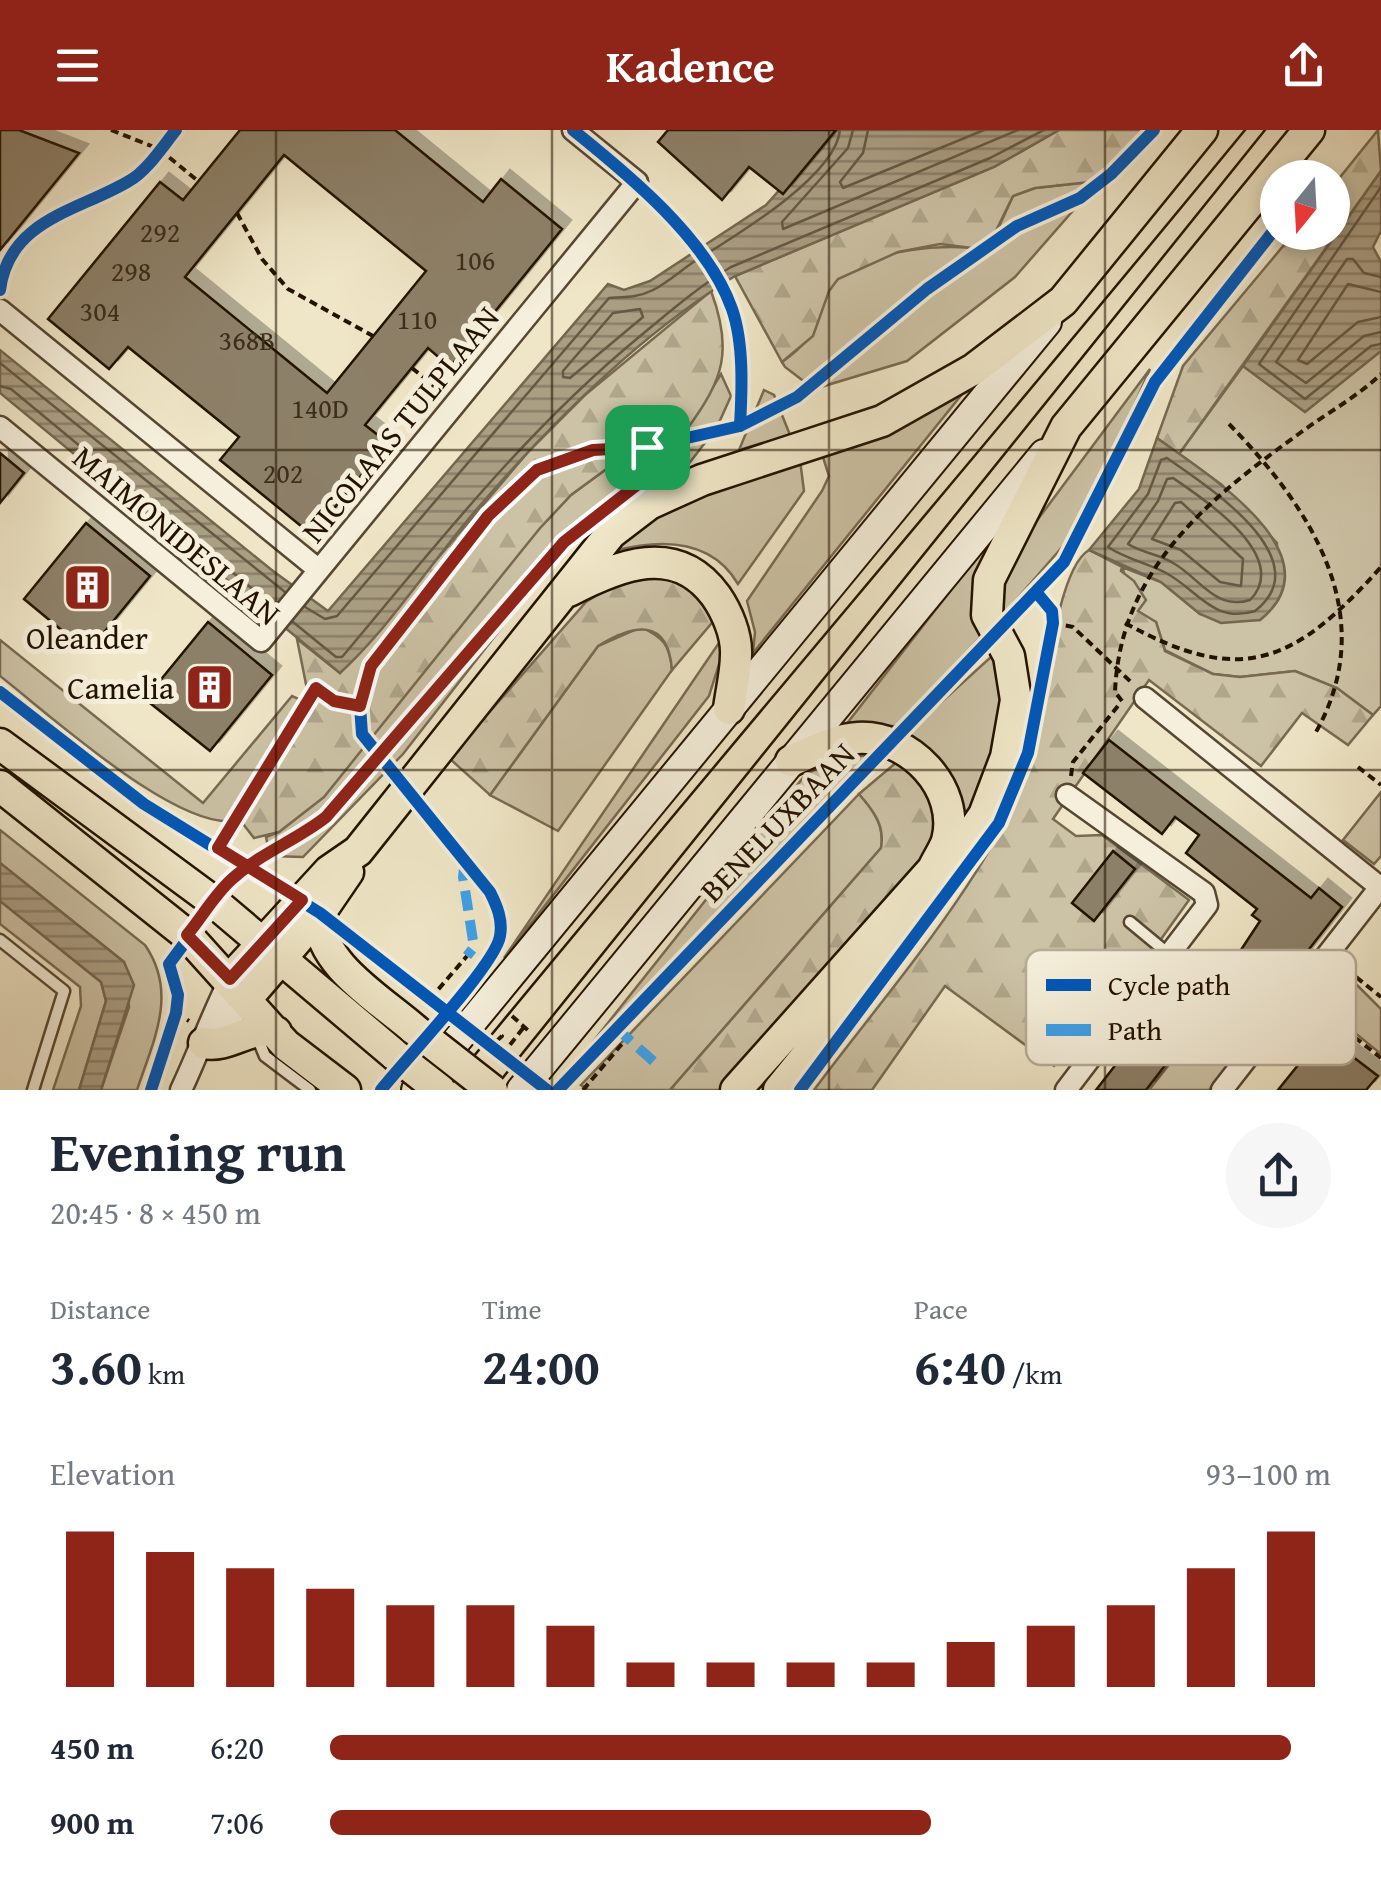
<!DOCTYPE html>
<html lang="en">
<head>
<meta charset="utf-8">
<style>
  body { margin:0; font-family:"Gentium Book Plus",serif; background:#f6f6f7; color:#1f2937; height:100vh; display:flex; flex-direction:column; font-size:38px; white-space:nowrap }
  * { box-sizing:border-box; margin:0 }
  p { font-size:32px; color:#747a83 }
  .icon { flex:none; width:55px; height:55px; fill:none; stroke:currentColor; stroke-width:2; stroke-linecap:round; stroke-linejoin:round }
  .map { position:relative; height:960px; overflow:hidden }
  .side { display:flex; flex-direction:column; background:#fff; flex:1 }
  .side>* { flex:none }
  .needle { width:65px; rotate:198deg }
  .controls { position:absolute; left:1260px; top:30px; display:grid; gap:20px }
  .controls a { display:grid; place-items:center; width:90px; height:90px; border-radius:50%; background:#fff; box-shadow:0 5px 15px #0003; font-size:50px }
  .pin { position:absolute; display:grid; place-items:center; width:85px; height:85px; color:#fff; margin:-42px; border-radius:20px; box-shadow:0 5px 15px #0006 }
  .round { display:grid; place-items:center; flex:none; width:105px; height:105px; border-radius:52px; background:#f6f6f7 }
  .headline { display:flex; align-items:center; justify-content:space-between; height:170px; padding:0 50px }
  h1 { font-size:55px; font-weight:700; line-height:75px }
  .figures { display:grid; grid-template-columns:repeat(3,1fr); gap:15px; height:170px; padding:10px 50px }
  .figures div { display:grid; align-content:center }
  .figures b { font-size:50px; font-weight:700 }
  .figures small { font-size:28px; font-weight:400 }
  .figures p { font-size:28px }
  .chart { height:280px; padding:20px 50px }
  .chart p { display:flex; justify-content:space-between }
  .chart svg { width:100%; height:180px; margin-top:10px; stroke:#8f2418; stroke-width:6 }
  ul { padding:0 50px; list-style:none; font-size:32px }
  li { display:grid; grid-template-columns:160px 120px 1fr; align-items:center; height:75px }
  li i { height:25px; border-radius:12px; background:#8f2418 }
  header { display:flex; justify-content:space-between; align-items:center; height:130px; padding:0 50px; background:#8f2418; color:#fff; font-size:45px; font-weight:700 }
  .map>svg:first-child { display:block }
  .grass { fill:#ccc2a5; stroke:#786a52; stroke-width:2.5 }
  .forest { fill:url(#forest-firs); stroke:#786a52; stroke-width:2.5 }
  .water { fill:url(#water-rules); stroke:#74664f; stroke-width:2.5 }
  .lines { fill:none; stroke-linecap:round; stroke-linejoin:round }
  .shore { stroke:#665842; stroke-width:2.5 }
  .building { fill:#8d8067; stroke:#231200; stroke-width:2.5; fill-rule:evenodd; filter:url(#shadow) }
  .lane-casing { stroke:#564732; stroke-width:15 }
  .street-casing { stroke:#564732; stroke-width:25 }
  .secondary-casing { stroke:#231200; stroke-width:32 }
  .primary-casing { stroke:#231200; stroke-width:35 }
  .path { stroke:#231200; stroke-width:4; stroke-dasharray:8 5; stroke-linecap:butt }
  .lane { stroke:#f5efdb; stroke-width:10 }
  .street { stroke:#f5efdb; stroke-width:20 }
  .secondary { stroke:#f5efdb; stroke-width:28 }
  .primary { stroke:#efe6c7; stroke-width:30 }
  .tram { stroke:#231200; stroke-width:2.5 }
  .primary-bridge-casing { stroke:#231200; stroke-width:35; stroke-linecap:butt }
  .primary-bridge { stroke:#efe6c7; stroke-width:30 }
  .quiet { stroke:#3ea1e9; stroke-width:10; stroke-dasharray:20 10; stroke-linecap:butt }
  .cycleway-casing { stroke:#f5efdb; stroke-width:19 }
  .cycleway { stroke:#0057b8; stroke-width:12 }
  .route-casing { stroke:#fff; stroke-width:20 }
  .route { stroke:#8f2418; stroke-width:12 }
  .grid { fill:none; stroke:#231200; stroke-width:2.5; stroke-opacity:0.55 }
  .labels { text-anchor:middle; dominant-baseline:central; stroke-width:10; stroke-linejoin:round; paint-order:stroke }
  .number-label { font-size:28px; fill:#3e2e1a }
  .street-label { font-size:32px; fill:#231200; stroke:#f5efdb }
  .poi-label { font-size:32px; fill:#231200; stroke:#f5efdb }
  .key { fill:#f5efdb; stroke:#b6ad99; stroke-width:2.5 }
  .key-label { font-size:28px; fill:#231200 }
</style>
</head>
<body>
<header><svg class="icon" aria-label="menu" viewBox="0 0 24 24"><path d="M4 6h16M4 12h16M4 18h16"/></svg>Kadence<svg class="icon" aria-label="share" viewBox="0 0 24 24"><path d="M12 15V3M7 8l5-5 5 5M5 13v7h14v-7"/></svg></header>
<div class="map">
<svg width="1381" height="960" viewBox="0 0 1381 960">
  <defs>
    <pattern id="forest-firs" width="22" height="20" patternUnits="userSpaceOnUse" patternTransform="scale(2.5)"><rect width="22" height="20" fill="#ccc2a5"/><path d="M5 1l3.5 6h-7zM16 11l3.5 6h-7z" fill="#afa68c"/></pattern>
    <pattern id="water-rules" width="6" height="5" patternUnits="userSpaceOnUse" patternTransform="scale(2.5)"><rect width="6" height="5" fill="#aa9e83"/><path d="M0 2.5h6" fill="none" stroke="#8a7f69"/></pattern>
    <filter id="shadow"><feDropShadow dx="9" dy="-9" stdDeviation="0" flood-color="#0004"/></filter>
  </defs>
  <rect width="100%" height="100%" fill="#efe6c7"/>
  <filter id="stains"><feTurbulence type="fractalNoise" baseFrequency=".002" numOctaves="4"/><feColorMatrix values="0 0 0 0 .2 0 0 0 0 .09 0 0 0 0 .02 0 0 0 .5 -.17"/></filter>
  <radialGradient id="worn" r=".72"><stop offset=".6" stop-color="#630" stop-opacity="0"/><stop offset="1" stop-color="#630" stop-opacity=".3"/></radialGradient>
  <path class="grass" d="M 1099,51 L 1015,147 L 907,231 L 814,259 L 785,237 L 782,232 C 817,207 812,197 828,162 C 849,120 940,113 980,119 L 996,103 L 1013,66 L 1035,58 Z
    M 1381,221 L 1381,576 L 1373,585 L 1337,558 L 1295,541 L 1240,547 L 1213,544 L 1165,520 L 1156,492 L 1137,481 L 1122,437 L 1161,452 L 1200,484 L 1260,490 L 1278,470 L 1277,413 L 1222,355 L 1179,324 L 1243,236 L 1305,282 Z
    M 1150,239 L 1083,393 L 1004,484 L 1000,469 L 1009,428 Z
    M 721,244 L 731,266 L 717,297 L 684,340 L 610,372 L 583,393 L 403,624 L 303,727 L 270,726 L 266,707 L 279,702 L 540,398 L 571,365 L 650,307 L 687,299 Z
    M 764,260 L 774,265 L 790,305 L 739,320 Z
    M 963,263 L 753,523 L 755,502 L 747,471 L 822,361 L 829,346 L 822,324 L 902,296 Z
    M 800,330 L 804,361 L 738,454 C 711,408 660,409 614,421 C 657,366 738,350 800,330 Z
    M 993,406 L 977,455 L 984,503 L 897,596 L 845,596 Z
    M 641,497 C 663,507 670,515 672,540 L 558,701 L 490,665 L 598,516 Z
    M 0,510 L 203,673 L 292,566 L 310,574 L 274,641 L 240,690 C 182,706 49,584 0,546 Z
    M 721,510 L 723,522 L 709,566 L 504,828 Z
    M 992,526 L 1008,559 L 997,615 L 958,708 L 904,606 Z
    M 869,625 L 588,918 L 806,644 L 837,629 Z
    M 1381,662 L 1381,726 L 1374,734 L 1343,710 Z
    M 859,664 C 874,681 885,696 881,718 L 670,960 L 588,960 L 581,955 Z
    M 0,700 L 145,815 C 178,863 154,909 137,960 L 101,960 L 129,877 L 124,832 L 0,733 Z
    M 0,771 L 101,852 L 106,871 L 79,960 L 53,960 L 81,876 L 80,857 L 0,794 Z
    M 1345,843 L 1381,879 L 1381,924 L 1322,876 Z
    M 1210,883 L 1239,906 L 1242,919 L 1209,960 L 1149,960 Z"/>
  <path class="forest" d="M 1059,0 L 1144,0 L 1099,51 L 1035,58 L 1013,66 L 989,115 L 980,119 L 940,114 L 898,122 L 838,149 L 829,161 L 813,206 L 782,232 L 735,146 L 994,37 Z
    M 1378,0 L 1381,41 L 1179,324 L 1157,308 L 1183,236 L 1294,103 L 1332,102 L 1333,56 Z
    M 711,161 C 733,220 724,249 687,299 L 650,307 L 571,365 L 540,398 L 324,667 L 279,702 L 254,708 L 240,690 L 274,641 L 310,574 L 297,509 L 340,543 L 529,321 L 585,265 Z
    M 1089,420 L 1122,437 L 1121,441 L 1134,451 L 1146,470 L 1138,481 L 1156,492 L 1165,521 L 1213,544 L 1240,547 L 1295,541 L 1337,558 L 1373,585 L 1348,615 L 1302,583 L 1261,636 L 1149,550 L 1053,689 L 1076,706 L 1102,705 L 1189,770 L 1104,889 L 1054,936 L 945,856 L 872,960 L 814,960 C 884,865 1008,728 1035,615 C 1045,574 1055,440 1089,420 Z
    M 667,446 L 689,453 L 716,488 L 672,540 C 668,487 634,494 598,516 L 490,665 L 449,628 L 586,472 L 614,454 Z
    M 898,631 L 923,647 L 936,687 L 926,736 L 730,960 L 670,960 L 881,718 C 885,696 874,681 859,664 Z"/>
  <path class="water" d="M 833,0 L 1059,0 L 994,37 L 735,146 C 638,206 545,299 471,386 C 428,437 389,498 340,543 L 0,263 L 0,220 L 273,441 L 328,481 L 608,154 L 624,160 L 650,151 L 766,75 Z
    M 1381,41 L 1381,101 L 1373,117 L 1381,132 L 1381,221 L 1305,282 L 1243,236 Z
    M 1157,308 C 1203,342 1341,425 1260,490 L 1221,493 L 1200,484 L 1161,452 L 1089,420 L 1139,359 Z
    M 0,733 L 124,832 L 134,855 L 101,960 L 79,960 L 106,871 L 101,852 L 0,771 Z"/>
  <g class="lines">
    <path class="shore" d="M 853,0 L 848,18 L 782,92 L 783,99 L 1018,0
      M 868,0 L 863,23 L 840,52 L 843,58 L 984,0
      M 1381,57 L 1259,234 L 1305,269 L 1371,216 L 1381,214
      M 1381,147 L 1364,143 L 1353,129 L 1347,129 L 1276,232 L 1306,253 L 1364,206 L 1381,202
      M 1381,162 L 1348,154 L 1298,230 L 1307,234 L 1358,192 L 1381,187
      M 640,179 L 643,187 L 570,248 L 563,247 L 563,241 L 613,183 Z
      M 0,233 L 285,462
      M 0,256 L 11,259 L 273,476
      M 1167,328 C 1204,354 1322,429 1255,481 C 1213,494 1198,460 1166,443 C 1147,433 1126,429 1108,417 L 1148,364 L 1161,330 Z
      M 1173,348 C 1204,369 1292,427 1250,470 C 1215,481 1199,447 1173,433 C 1159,424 1142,423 1128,414 L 1158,371 L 1167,349 Z
      M 1181,372 L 1243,429 L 1241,456 L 1220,452 L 1181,420 L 1152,409 L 1175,373 Z
      M 305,477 L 325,489 L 337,486 L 609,168 C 625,167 637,168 653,160 C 667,153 679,142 692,133 C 730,109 835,48 840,0
      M 293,492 L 336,527 L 342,527 C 437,414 525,301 639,207 C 669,182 698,157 731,137 L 990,28 L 1044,0"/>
  </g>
  <path class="building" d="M 0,0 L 19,0 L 79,23 L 0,120 Z
    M 240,0 L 395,0 L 483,72 L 501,49 L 562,99 L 450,237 L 428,218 L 365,295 L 388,313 L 312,405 L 220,330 L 239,307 L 128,217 L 109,239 L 48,189 L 160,52 L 183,70 ZM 284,25 L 426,141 L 327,263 L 185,147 Z
    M 668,0 L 836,0 L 783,64 L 749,37 L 722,70 L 658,12 Z
    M 0,323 L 24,343 L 0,373 Z
    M 86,393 L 150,446 L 88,522 L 24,469 Z
    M 208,492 L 272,545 L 210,621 L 145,569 Z
    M 1109,610 L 1311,768 L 1319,758 L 1342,777 L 1274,864 L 1233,832 L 1260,791 L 1252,785 L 1257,779 L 1186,723 L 1199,705 L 1175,687 L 1162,704 L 1083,643 Z
    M 1113,721 L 1135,739 L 1094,791 L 1072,773 Z
    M 1163,874 L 1194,898 L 1146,960 L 1096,960 Z
    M 1323,904 L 1378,946 L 1366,960 L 1278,960 Z"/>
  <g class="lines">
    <defs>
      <path id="lane" d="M 1130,792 L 1171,826
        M 0,810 L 64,861 L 33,960
        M 257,907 L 265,926 L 310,960"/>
      <path id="street" d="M 0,180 L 319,440 L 637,52 L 573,0
        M 0,297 L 261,511 L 319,440
        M 1145,568 L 1381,758
        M 1171,826 L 1267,901
        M 206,912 L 219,904 L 247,868
        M 181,960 C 199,922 211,887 230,849
        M 1066,960 L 1207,775 L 1204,763 L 1067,665
        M 1222,960 L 1381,756"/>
      <path id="secondary" d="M 416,960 L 1047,192
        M 521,960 L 1044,324"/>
      <path id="primary" d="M 569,461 C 619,435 676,411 716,466 C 727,482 737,505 736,525 C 736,543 731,562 729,579
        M 0,614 L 214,772 L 395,925
        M 0,656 L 187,805 L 286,915 L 345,960
        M 320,783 C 315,832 381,870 414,899
        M 230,849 L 329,741 L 358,721 L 611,403 L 649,374 L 702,350 L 882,291 L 974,239 L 1063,171 L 1202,0
        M 247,868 L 320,783 L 348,742
        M 204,913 C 230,918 248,895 276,902
        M 736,960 L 933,739 C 937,730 944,720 947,711 C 961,658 909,605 858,608 C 835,609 812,622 791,631
        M 779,960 L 888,825 L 984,685 L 1006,627 L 1016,570 L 1009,526 L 987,485 L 989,450 L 1066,297 L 1309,0"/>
    </defs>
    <use href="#lane" class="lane-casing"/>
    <use href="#street" class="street-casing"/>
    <use href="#secondary" class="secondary-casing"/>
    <use href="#primary" class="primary-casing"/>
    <path class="path" d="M 111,0 L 159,19 L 198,51
      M 237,83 L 262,129 L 288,159 L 373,206
      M 412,238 L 440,261
      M 1229,294 C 1312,379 1381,486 1316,602
      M 1053,493 L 1073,497 L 1132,553
      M 1125,493 C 1242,558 1295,533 1381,437
      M 1122,571 L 1115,562 C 1120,440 1207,370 1300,303 C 1327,283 1357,267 1381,244
      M 1358,637 L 1381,655
      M 1071,646 L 1073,632 L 1121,572
      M 217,718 L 316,558
      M 1346,839 L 1381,867
      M 430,869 L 467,826
      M 1314,875 L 1381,928
      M 176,883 L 189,891
      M 512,886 L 531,903
      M 487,920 L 502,906 L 498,904
      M 502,925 L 524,897
      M 583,960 L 627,908"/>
    <use href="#lane" class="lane"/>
    <use href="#street" class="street"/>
    <use href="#secondary" class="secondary"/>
    <use href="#primary" class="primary"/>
    <path class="tram" d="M 446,960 C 710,638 981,322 1245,0
      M 493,960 L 1265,0"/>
    <defs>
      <path id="primary-bridge" d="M 414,899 L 492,960
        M 395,925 L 440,960"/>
    </defs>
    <use href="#primary-bridge" class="primary-bridge-casing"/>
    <use href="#primary-bridge" class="primary-bridge"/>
    <path class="quiet" d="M 465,731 L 463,747 L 474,817 L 467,826
      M 616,898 L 660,937"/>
    <defs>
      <path id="cycleway" d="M 573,0 C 629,45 708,110 732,179 C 744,213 742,260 740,296
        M 0,160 C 9,89 79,81 129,51 C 147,41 163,16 176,0
        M 0,562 L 144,674 L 320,783 L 547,960
        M 151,960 L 176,883 L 178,865 L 169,834 L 232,749 L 326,687 L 564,412 L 639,354 L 647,317
        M 381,960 C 403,932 496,834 500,806 C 503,790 497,776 490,762 L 362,604 L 360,576 L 371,536 L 488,385 L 537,340 L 593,320 L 647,317 L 740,296 L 797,267 L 927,159 L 1017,96 L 1080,68 L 1111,44 L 1154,0
        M 558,960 L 1064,432 L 1155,252 L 1278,95
        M 800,960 L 999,693 L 1028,623 L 1053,493 L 1052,481 L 1037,463"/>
    </defs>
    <use href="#cycleway" class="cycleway-casing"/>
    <use href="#cycleway" class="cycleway"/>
  </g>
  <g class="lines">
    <defs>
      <path id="route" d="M 647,317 L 638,354 L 564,412 L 326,687 C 297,710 259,724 232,749 C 215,764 202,787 187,805 L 230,849 L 302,770 L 218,718 L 316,558 L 334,571 L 360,576 L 371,536 L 488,386 L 537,340 L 593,320 L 647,317"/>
    </defs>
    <use href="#route" class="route-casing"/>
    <use href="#route" class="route"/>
  </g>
  <path class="grid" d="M 276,0 L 276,960M 552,0 L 552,960M 829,0 L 829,960M 1105,0 L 1105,960M 0,320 L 1381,320M 0,640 L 1381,640"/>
  <defs>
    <symbol id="building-square" viewBox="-11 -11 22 22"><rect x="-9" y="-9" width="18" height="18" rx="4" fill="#8f2418" stroke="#f5efdb"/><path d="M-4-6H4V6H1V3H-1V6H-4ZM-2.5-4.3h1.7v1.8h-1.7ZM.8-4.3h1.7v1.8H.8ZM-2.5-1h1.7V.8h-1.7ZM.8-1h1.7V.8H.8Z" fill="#fff"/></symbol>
  </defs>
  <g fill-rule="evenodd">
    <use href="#building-square" x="60" y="430" width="55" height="55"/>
    <use href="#building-square" x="182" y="530" width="55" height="55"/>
  </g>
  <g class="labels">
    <g class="number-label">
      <text x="160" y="101">292</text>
      <text x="475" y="129">106</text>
      <text x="131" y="140">298</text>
      <text x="100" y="180">304</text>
      <text x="417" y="188">110</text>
      <text x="247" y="209">368B</text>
      <text x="320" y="277">140D</text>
      <text x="283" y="342">202</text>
    </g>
    <g class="street-label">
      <text transform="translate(400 294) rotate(-51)">NICOLAAS TULPLAAN</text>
      <text transform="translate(177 405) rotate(40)">MAIMONIDESLAAN</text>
      <text transform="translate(777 692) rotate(-46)">BENELUXBAAN</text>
    </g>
    <g class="poi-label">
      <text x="87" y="507">Oleander</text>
      <text x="174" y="557" text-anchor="end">Camelia</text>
    </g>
  </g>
  <rect x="1026" y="820" width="330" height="115" rx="15" class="key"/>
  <rect x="1046" y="849" width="45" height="12" fill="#0057b8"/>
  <rect x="1046" y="894" width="45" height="12" fill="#3ea1e9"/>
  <g class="key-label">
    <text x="1108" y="865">Cycle path</text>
    <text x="1108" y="910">Path</text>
  </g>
  <rect width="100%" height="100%" filter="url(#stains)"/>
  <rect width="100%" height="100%" fill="url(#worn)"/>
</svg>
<div class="controls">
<a><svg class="needle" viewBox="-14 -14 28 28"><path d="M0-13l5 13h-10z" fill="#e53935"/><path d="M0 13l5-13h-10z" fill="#747a83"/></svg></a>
</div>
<div class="pin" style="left:647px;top:317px;background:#1e9e55"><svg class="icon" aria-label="arrive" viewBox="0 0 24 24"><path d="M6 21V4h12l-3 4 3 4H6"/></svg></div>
</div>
<section class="side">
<div class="headline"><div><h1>Evening run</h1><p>20:45 · 8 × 450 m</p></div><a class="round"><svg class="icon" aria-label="share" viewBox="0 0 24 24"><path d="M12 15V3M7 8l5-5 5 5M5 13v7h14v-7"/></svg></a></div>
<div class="figures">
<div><p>Distance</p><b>3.60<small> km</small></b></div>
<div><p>Time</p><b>24:00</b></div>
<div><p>Pace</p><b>6:40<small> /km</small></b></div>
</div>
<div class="chart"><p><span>Elevation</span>93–100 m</p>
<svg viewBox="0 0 160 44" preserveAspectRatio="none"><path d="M5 44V6M15 44V11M25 44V15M35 44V20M45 44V24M55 44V24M65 44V29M75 44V38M85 44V38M95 44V38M105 44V38M115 44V33M125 44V29M135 44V24M145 44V15M155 44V6"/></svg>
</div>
<ul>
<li><b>450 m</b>6:20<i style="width:96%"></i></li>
<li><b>900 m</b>7:06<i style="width:60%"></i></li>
</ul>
</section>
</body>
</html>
